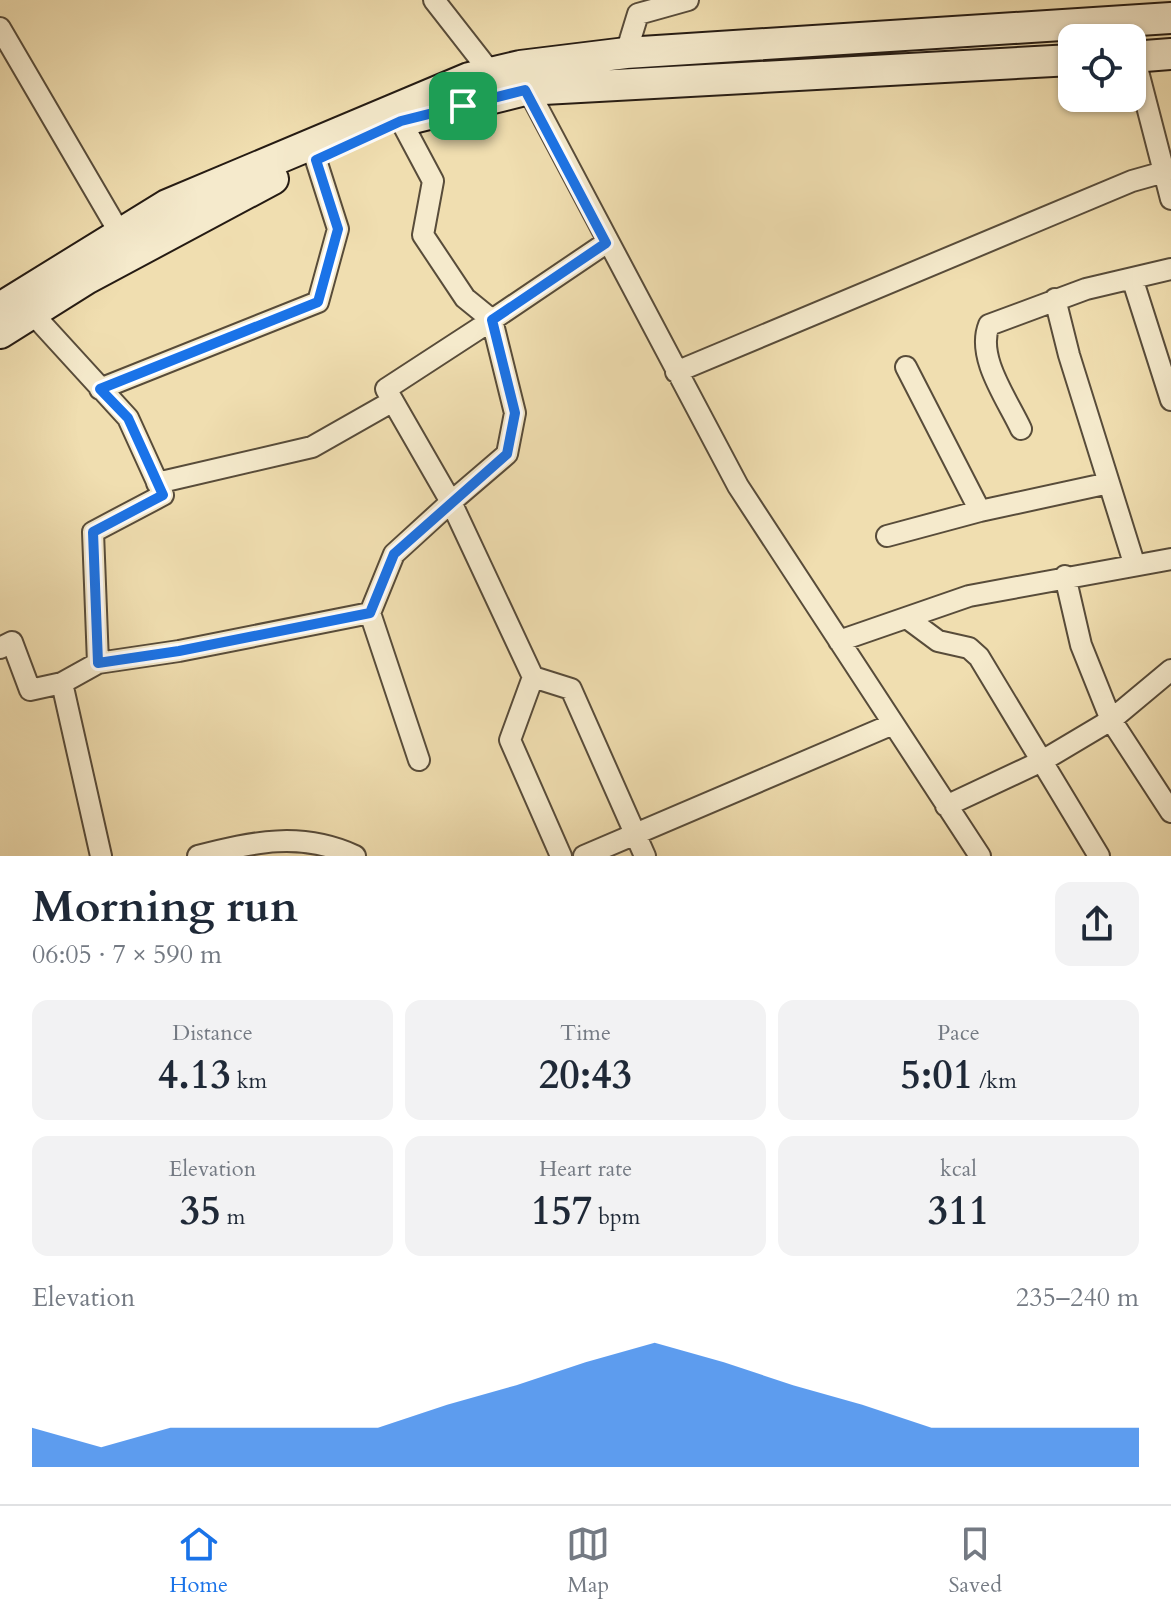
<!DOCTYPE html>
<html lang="en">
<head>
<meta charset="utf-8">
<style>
  body { margin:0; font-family:Cardo,serif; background:#f2f2f3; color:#1f2937; height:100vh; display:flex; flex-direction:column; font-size:30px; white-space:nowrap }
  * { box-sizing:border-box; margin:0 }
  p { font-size:26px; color:#747a83 }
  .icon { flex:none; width:44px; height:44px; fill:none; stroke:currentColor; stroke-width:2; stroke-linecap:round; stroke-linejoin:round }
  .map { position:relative; height:856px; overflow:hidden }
  .details { display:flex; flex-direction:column; background:#fff; flex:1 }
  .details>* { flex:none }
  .fabs { position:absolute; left:1058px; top:24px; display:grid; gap:16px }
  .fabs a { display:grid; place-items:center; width:88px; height:88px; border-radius:16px; background:#fff; box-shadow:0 2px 6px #0004; font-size:40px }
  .pin { position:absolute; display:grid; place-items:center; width:68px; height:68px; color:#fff; margin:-34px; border-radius:16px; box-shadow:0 4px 12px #0006 }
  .round { display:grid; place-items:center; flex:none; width:84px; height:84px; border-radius:16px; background:#f2f2f3 }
  .summary { display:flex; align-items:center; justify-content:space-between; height:136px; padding:0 32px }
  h1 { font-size:44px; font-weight:700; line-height:60px }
  .figures { display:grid; grid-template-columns:repeat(3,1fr); gap:12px; height:136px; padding:8px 32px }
  .figures div { display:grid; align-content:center; border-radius:16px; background:#f2f2f3; text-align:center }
  .figures b { font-size:40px; font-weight:700 }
  .figures small { font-size:22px; font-weight:400 }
  .figures p { font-size:22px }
  .chart { height:224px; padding:16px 32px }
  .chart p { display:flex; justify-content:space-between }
  .chart svg { width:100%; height:144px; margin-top:8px; fill:#1a73e8; opacity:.7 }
  .tabs { display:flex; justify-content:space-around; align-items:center; height:112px; border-top:2px solid #e0e1e3; background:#fff; font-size:22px; color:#747a83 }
  .tabs a { display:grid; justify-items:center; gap:4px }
  .tabs .current { color:#1a73e8 }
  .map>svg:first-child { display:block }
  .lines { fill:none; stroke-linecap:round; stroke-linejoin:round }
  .street-casing { stroke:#584c3a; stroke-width:24 }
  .secondary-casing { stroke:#251b13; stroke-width:34 }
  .street { stroke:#f5eacc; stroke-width:20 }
  .secondary { stroke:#f5eacc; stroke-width:30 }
  .route-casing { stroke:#fff; stroke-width:16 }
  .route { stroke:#1a73e8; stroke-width:10 }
</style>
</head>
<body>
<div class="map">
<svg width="1171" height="856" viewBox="0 0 1171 856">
  <rect width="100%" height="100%" fill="#f0deb0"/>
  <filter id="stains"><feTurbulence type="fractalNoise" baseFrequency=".0025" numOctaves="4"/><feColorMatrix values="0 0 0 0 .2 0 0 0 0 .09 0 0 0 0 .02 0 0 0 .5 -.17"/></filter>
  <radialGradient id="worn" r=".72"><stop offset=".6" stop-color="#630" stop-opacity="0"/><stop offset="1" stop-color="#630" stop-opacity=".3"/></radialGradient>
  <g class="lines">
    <defs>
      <path id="street" d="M 434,0 L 491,73
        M 0,28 L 125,242
        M 626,53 L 638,14 L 688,0
        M 1134,56 L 1171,199
        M 524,82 L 738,486 L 980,856
        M 606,243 L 492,320 L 515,413 L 507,454 L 451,502 L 533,677 L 571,689 L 645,856
        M 1133,281 L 1171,400
        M 1055,299 L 1069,355 L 1134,563
        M 32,313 L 128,418 L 163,495 L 93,532 L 98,663 L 179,651 L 370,613 L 394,554 L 451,502 L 386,389 L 492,320 L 465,298 L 423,235 L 433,181 L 401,121
        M 906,367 L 980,511
        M 676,372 L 1132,181 L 1164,172
        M 100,389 L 318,302 L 338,229 L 316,160
        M 1021,429 C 1007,399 976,357 989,325 L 1086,289 L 1171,269
        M 157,483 L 312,447 L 393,401
        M 887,536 L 980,511 L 1109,483
        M 1065,576 L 1081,645 L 1111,720 L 1171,812
        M 370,613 L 419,760
        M 907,618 L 938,641 L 969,648 L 979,657 L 1099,856
        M 839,641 L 969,596 L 1171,559
        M 0,648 L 12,642 L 30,690 L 62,683
        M 98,663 L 62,683 L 101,856
        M 533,677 L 510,740 L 561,856
        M 946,806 L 1042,761 L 1111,720 L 1171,670
        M 198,856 C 253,842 301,831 355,856
        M 584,856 L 893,724"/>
      <path id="secondary" d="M 1132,57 L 1171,54
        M 409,119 L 525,90 L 1072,60
        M 0,308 L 167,205 L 469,78 L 520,66 L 626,53 L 1171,18
        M 0,333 L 86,279 L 273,179"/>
    </defs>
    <use href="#street" class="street-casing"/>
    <use href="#secondary" class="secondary-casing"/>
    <use href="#street" class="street"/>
    <use href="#secondary" class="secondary"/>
  </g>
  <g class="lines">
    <defs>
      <path id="route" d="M 525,90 L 606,243 L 492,320 L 515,413 L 507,454 L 394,554 L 370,613 L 179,651 L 98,663 L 93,532 L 163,495 L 128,418 L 100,389 L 318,302 L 338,229 L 316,160 L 401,121 Z"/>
    </defs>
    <use href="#route" class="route-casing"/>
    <use href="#route" class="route"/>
  </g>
  <rect width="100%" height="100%" filter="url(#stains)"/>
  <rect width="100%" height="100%" fill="url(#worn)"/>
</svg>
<div class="fabs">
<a><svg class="icon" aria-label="locate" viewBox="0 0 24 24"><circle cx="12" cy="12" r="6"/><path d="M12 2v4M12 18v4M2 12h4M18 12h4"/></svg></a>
</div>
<div class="pin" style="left:463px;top:106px;background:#1e9e55"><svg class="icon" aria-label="arrive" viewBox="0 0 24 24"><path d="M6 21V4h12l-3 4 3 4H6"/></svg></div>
</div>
<section class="details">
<div class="summary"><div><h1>Morning run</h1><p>06:05 · 7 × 590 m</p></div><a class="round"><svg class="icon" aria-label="share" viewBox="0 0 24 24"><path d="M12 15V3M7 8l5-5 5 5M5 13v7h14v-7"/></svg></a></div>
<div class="figures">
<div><p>Distance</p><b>4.13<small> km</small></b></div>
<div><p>Time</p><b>20:43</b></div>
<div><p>Pace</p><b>5:01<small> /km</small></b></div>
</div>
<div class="figures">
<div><p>Elevation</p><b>35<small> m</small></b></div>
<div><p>Heart rate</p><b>157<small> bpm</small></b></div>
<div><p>kcal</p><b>311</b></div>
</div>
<div class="chart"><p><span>Elevation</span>235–240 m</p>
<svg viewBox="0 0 160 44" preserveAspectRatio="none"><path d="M0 44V32L10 38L20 32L30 32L40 32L50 32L60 25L70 19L80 12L90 6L100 12L110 19L120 25L130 32L140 32L150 32L160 32V44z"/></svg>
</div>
</section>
<nav class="tabs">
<a class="current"><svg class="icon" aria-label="home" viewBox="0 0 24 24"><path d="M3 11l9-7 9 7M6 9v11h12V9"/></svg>Home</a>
<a><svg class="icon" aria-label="map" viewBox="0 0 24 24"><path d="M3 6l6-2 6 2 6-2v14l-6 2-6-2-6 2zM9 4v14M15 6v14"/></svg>Map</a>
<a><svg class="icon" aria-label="saved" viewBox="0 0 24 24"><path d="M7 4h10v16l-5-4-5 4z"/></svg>Saved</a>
</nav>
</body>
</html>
